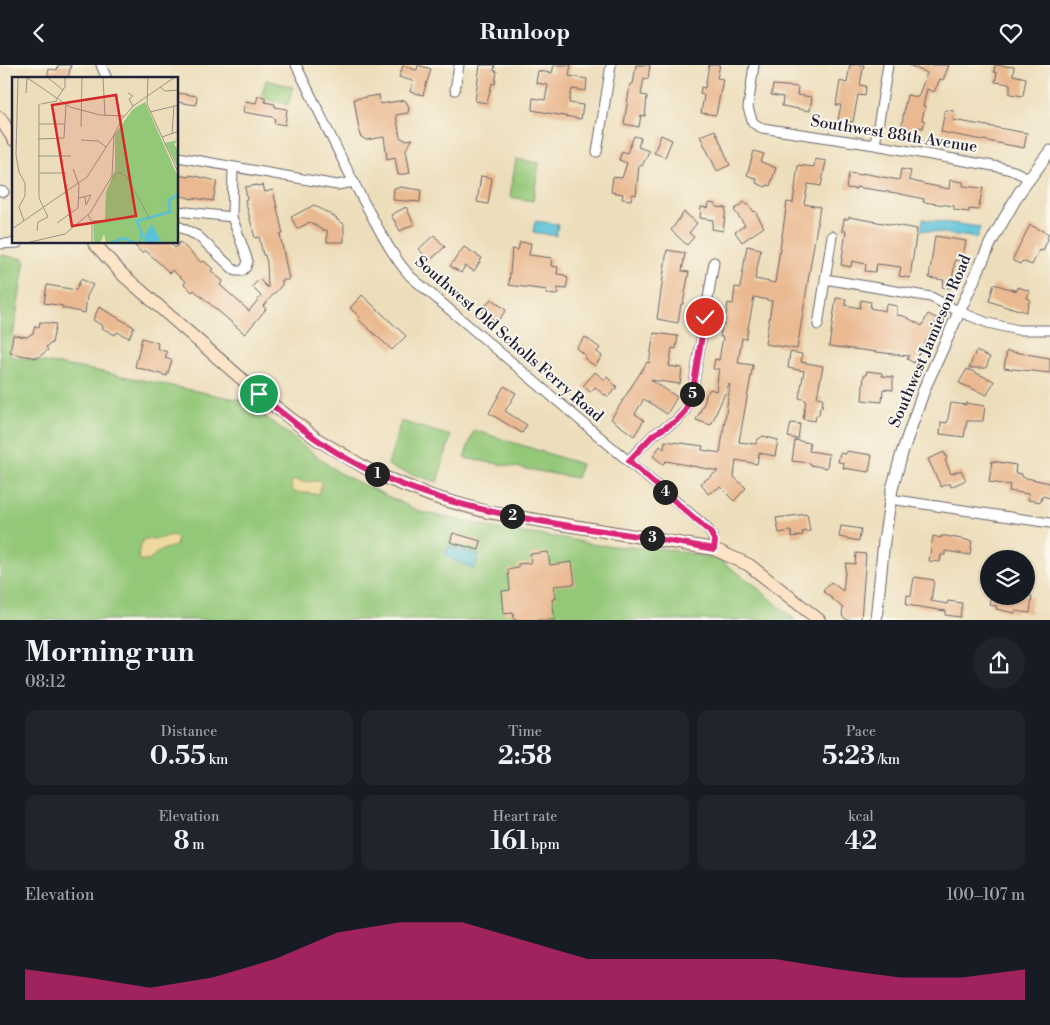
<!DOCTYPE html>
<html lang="en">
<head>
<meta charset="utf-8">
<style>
  body { margin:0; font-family:"Libre Bodoni",serif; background:#20242c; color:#f1f3f6; height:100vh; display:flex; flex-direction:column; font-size:19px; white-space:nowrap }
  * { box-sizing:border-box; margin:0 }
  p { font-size:16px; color:#9ea1a6 }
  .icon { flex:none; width:28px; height:28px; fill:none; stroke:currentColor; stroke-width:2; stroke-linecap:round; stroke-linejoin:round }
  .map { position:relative; height:555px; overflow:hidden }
  .details { display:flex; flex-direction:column; background:#171b24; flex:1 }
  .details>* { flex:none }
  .buttons { position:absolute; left:980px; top:485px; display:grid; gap:10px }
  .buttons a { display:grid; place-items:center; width:55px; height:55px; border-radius:50%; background:#171b24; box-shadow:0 1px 4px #0004; font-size:25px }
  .pin { position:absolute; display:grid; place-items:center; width:42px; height:42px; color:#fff; margin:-21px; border:2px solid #fff; border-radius:50%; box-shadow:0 1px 5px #0007 }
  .km { position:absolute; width:25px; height:25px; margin:-12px; border-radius:50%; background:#222; color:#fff; font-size:14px; line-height:25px; text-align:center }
  .round { display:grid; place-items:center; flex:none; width:52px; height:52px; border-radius:26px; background:#20242c }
  .headline { display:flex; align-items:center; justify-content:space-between; height:85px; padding:0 25px }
  h1 { font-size:28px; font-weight:700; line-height:38px }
  .metrics { display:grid; grid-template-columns:repeat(3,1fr); gap:8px; height:85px; padding:5px 25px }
  .metrics div { display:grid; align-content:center; border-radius:12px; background:#20242c; text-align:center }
  .metrics b { font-size:25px; font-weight:700 }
  .metrics small { font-size:14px; font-weight:400 }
  .metrics p { font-size:14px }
  .chart { height:140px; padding:10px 25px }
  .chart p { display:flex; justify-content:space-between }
  .chart svg { width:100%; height:90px; margin-top:5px; fill:#db2777; opacity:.7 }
  header { display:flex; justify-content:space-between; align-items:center; height:65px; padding:0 25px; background:#171b24; font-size:22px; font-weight:700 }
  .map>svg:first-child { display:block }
  .green { fill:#94c879; stroke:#5b755a }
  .sand { fill:#eeda9e; stroke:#887e6c }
  .water { fill:#5ac2d7; stroke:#3e7289 }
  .building { fill:#eab991 }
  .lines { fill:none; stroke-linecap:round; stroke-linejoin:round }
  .minor-casing { stroke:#696468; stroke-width:11 }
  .tertiary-casing { stroke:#696468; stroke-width:13 }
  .secondary-casing { stroke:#696468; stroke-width:14 }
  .minor { stroke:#fff; stroke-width:9 }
  .tertiary { stroke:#fff; stroke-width:11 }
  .secondary { stroke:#fee4c6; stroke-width:12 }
  .route-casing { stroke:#fff; stroke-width:10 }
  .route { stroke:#db2777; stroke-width:6 }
  .labels { text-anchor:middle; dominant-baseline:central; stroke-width:4; stroke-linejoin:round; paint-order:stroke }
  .street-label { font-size:16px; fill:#22223b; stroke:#fbf7ec }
  .inset-river { fill:none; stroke:#5ac2d7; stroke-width:2.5 }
  .inset-road { fill:none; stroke:#9c9388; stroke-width:1 }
  .view { fill:#d62828; fill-opacity:0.15; stroke:#d62828; stroke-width:2.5 }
  .inset-edge { fill:none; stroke:#22223b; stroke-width:2.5 }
</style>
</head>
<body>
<header><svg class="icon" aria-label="back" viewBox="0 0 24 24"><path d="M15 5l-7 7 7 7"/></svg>Runloop<svg class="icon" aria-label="heart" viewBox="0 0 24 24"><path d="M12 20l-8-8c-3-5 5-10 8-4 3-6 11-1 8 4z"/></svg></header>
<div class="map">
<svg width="1050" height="555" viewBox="0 0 1050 555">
  <rect width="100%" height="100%" fill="#fbf7ec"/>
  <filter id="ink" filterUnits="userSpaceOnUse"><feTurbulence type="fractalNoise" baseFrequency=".02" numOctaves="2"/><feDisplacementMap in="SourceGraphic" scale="10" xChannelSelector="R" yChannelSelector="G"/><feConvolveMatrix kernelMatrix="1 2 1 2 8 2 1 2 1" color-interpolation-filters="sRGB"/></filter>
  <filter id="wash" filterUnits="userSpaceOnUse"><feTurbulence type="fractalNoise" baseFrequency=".0096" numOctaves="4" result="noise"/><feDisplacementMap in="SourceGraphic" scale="20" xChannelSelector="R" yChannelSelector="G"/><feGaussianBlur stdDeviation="1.12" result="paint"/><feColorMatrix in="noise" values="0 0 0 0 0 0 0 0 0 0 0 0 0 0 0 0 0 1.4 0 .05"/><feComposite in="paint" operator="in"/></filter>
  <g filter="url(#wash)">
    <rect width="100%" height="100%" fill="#eddebb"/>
    <path class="green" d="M 266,15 L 293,22 L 288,40 L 261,33 Z
      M 516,94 L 539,98 L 533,136 L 510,132 Z
      M 0,190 L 25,194 L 10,291 L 103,307 L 245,336 L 339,408 L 421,447 L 507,466 L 564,473 L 596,480 L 666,484 L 718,494 L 752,518 L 795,555 L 0,555 Z
      M 401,356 L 451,371 L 437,417 L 395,404 L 388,400 Z
      M 474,365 L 581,399 L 577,413 L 464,393 Z"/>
    <path class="sand" d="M 295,415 L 302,417 L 320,416 L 321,419 L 319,428 L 316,429 L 295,427 L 292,424 L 291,418 Z
      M 171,470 L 177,474 L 176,481 C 164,484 157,485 149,496 L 140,495 L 138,490 L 143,475 L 146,474 L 159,474 Z"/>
    <path class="water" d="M 923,154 L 980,162 L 977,173 L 921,165 Z
      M 535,156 L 558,159 L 556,171 L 533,167 Z
      M 448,481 L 479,490 L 474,504 L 445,491 Z"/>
    <g id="blocks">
      <path class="building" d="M 58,0 L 71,0 L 68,14 L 47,14 L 49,4 L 57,5 Z
        M 418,0 L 431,4 L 423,30 L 410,27 L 413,16 L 399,12 L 403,1 L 417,5 Z
        M 480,0 L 495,0 L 494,6 L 497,6 L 495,19 L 492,18 L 487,38 L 475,36 Z
        M 554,0 L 571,0 L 569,11 L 587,14 L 586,26 L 572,24 L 569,38 L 583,40 L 581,54 L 532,45 L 533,33 L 545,35 L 548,20 L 536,18 L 538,6 L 552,8 Z
        M 636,0 L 650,0 L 648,14 L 644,13 L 641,30 L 647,31 L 646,42 L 645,51 L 641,50 L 639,62 L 624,59 L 630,19 L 633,19 Z
        M 709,0 L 720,0 L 717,13 L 723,14 L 716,50 L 701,48 L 704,30 L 700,29 L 701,22 L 705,23 Z
        M 850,0 L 864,0 L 860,20 L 866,21 L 865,31 L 858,30 L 853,57 L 838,54 L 841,40 L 836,40 L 840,16 L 847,18 Z
        M 909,0 L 949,0 L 943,15 L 940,14 L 934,27 L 927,24 L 923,41 L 925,41 L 922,55 L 925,56 L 923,63 L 917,62 L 916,68 L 901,66 L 905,39 L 907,30 L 918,32 L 927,8 Z
        M 995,0 L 1014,2 L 1013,10 L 1026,13 L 1023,31 L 1010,29 L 1010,19 L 995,17 L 997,8 L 994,7 Z
        M 773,20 L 798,22 L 797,30 L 812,32 L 810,46 L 782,41 L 783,32 L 771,30 Z
        M 178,28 L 197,31 L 196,40 L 178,37 Z
        M 379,30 L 380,39 L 405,35 L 409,42 L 408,48 L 396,50 L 400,72 L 405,75 L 413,74 L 406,84 L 410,108 L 398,110 L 395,92 L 387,94 L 384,72 L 366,75 L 360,71 L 354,34 Z
        M 258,31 L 265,32 L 265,37 L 275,39 L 275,42 L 287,44 L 285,60 L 274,58 L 275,54 L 272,52 L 243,47 L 245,36 L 256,38 Z
        M 945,45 L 954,46 L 953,55 L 1027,68 L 1024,83 L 941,67 Z
        M 715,65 L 730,100 L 717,106 L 700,71 Z
        M 661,70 L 672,75 L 665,92 L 654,88 Z
        M 634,71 L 641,73 L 638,82 L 649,86 L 642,101 L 639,100 L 636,130 L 632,129 L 631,135 L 622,134 L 623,129 L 611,127 L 613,112 L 622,113 L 627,98 L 619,95 L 622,86 L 627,88 Z
        M 754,86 L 764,89 L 761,97 L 776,103 L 770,121 L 767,120 L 766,122 L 756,118 L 757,114 L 747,110 Z
        M 815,94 L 826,96 L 821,121 L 808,119 L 804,139 L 820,142 L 797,284 L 765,279 L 772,236 L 754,232 L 746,274 L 742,273 L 738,298 L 753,300 L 739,377 L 756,379 L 757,375 L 763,371 L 778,375 L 775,391 L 759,388 L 757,399 L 736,395 L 734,412 L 746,423 L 734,436 L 720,422 L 708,429 L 701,418 L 718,406 L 666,396 L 663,399 L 653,391 L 660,381 L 664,384 L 665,376 L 703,381 L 702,385 L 720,388 L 730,320 L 729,319 L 711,360 L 696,355 L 705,336 L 706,330 L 710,324 L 716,326 L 719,304 L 713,304 L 715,294 L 719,295 L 723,272 L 720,272 L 722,259 L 724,260 L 728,238 L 733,239 L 735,222 L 740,223 L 747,181 L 761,184 L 755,214 L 775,218 L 787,137 L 793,138 L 798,100 L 814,102 Z
        M 901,104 L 911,106 L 909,115 L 924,119 L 949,124 L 950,115 L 963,117 L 963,121 L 983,123 L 978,145 L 969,144 L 969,147 L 954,145 L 954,141 L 923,137 L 924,134 L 896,128 L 856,122 L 856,124 L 846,123 L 849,108 L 862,110 L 862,108 L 899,115 Z
        M 178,110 L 189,112 L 190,110 L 217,116 L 213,136 L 193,133 L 193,134 L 178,130 Z
        M 481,111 L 492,113 L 488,139 L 477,137 Z
        M 257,120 L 257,121 L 263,120 L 265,127 L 273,125 L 283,169 L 280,169 L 289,215 L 282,215 L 282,220 L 263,241 L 266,244 L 245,269 L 194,225 L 192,227 L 184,219 L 186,217 L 172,205 L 170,208 L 145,185 L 142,188 L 132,178 L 170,178 L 175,183 L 180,177 L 202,198 L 204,196 L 213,204 L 211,206 L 223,216 L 220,220 L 249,246 L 261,231 L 252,222 L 259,214 L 268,223 L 267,198 L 265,190 L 263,190 L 259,172 L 255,173 L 245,135 L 247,134 L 245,122 Z
        M 400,122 L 421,125 L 420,137 L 393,135 L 394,123 L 400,123 Z
        M 744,137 L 746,140 L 748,139 L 754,147 L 755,146 L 764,162 L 742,177 L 735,167 L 745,160 L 734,145 Z
        M 709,138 L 716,139 L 716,142 L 726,143 L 723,166 L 712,164 L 713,155 L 700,153 L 701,142 L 708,143 Z
        M 314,140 L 337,153 L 336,154 L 344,159 L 344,177 L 327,177 L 327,165 L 322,165 L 310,157 L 297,164 L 291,152 Z
        M 406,142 L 414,159 L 400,166 L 391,150 Z
        M 684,147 L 697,158 L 689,168 L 694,172 L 687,180 L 671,165 Z
        M 849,152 L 917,164 L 910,213 L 899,211 L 901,202 L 877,199 L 875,207 L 865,206 L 866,199 L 852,196 L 851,202 L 841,200 L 846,166 L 842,166 L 844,154 L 848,154 Z
        M 1030,160 L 1049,169 L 1047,173 L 1048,174 L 1043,186 L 1039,185 L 1032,200 L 1022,196 L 1020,199 L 1013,196 L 1013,193 Z
        M 434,170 L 445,182 L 429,196 L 419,184 Z
        M 935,171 L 966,176 L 962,196 L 955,195 L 951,223 L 942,222 L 944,215 L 929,213 Z
        M 520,177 L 531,178 L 529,190 L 552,193 L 551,201 L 558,202 L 557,209 L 565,210 L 565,212 L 568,213 L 566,224 L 558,223 L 557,230 L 546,229 L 547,225 L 509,220 L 512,184 L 518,185 Z
        M 464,182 L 482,193 L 474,206 L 465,201 L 461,208 L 450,201 Z
        M 667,185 L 685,188 L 682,206 L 689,207 L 683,239 L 681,239 L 678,258 L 657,254 Z
        M 81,214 L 93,220 L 87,231 L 85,248 L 62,243 L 63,241 L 44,238 L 47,220 L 76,225 Z
        M 994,219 L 1017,226 L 1018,222 L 1030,226 L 1027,233 L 1030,234 L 1026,247 L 1009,242 L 1009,243 L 989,236 Z
        M 362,230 L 406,271 L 392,285 L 358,254 L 360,252 L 350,243 Z
        M 836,233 L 846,234 L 845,240 L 860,243 L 861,235 L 871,237 L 870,243 L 885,246 L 886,239 L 897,241 L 897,250 L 904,251 L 922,261 L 928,249 L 938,254 L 914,298 L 907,294 L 909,291 L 829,281 Z
        M 491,234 L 506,245 L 497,257 L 482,246 Z
        M 99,242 L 134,262 L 129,273 L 117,267 L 115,270 L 102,263 L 103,261 L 93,255 Z
        M 40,257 L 56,259 L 52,278 L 46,282 L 48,285 L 37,293 L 10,288 L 13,270 L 27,272 L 33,268 L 35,261 L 39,262 Z
        M 654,268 L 678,271 L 676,284 L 672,283 L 669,301 L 682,303 L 680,319 L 651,315 L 677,332 L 667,349 L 644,334 L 635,349 L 644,355 L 634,371 L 611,354 L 647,297 L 649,298 Z
        M 585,272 L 600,283 L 597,287 L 602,291 L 595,301 L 584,293 L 586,291 L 576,283 Z
        M 142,273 L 158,278 L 157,283 L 167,287 L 165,293 L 172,295 L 167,311 L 135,302 Z
        M 976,286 L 990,292 L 986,303 L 969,303 Z
        M 1007,286 L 1050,293 L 1050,308 L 1004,303 Z
        M 790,287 L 802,289 L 801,297 L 823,301 L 817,332 L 823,333 L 822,342 L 820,342 L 819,350 L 816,350 L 815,356 L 803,354 L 806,335 L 799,333 L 804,306 L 788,303 Z
        M 967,304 L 994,316 L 987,330 L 959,318 Z
        M 867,306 L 882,308 L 882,311 L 893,312 L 893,325 L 883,324 L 882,337 L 862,335 L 864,310 L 866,310 Z
        M 595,307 L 605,315 L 607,312 L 617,322 L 608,332 L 605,329 L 604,330 L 595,322 L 590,327 L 583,321 Z
        M 504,321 L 516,328 L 505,346 L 527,360 L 522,368 L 489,348 Z
        M 951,338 L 966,340 L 966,338 L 985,341 L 983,356 L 967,356 L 964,372 L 940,369 L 941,357 L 947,358 Z
        M 791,358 L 800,359 L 798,374 L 788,372 Z
        M 795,375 L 810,378 L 809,386 L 829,389 L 827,403 L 810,400 L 810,398 L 792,396 Z
        M 846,386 L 872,390 L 869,407 L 843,403 L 844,398 L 838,397 L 840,388 L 846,389 Z
        M 944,387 L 947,394 L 945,395 L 951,409 L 961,405 L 966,415 L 951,422 L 950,418 L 941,422 L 928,394 Z
        M 992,396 L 1016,400 L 1015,408 L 1022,409 L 1022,412 L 1050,418 L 1050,433 L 1042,431 L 1041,437 L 1028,435 L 1029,429 L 1009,426 L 1010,420 L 989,417 Z
        M 807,449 L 810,466 L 802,467 L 803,470 L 792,472 L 791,466 L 779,468 L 776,453 Z
        M 841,461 L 861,464 L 859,476 L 839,472 Z
        M 453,468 L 481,476 L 479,485 L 450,477 Z
        M 933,471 L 941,473 L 941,471 L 946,471 L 972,476 L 970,490 L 945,486 L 945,490 L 941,490 L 940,497 L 929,496 Z
        M 548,487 L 550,500 L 572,497 L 575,519 L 554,521 L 556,534 L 552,534 L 555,555 L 514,555 L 513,548 L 504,549 L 502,526 L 510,525 L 508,505 L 518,503 L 518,499 L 531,498 L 530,489 Z
        M 856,488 L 866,489 L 861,555 L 847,555 L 842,551 L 843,543 L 823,526 L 831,517 L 843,526 L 846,498 L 855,499 Z
        M 914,512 L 934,515 L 931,536 L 947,539 L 948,536 L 962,538 L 960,552 L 945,550 L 946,546 L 906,540 L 907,530 L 911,531 Z
        M 991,531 L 1032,531 L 1030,548 L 1015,546 L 1015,548 L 996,544 L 997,541 L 989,540 Z"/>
    </g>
  </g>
  <g filter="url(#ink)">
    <use href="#blocks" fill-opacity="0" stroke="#696468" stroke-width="1"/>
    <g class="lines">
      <defs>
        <path id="minor" d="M 101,0 L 107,14
          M 296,0 C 319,46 340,92 364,137 C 379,164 390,188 410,211 L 706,462 L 713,471 L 714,484
          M 754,0 L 748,43 L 753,58 L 762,63 L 875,80 L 999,102 L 1014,106 L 1030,114
          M 455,25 L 459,0
          M 875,80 L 888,0
          M 597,87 L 611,0
          M 178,92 L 337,120 L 354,117
          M 0,126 L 4,127
          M 178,146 L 232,152
          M 178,161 L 198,171 L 232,203 L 236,206 L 242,206 L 246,202 L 248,196 L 232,152 L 233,102
          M 0,179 L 18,178
          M 825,214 L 931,232 L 960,247 L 988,258 L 1018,265 L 1050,265
          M 818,260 L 832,171
          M 629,395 L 653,370 L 676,356 L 685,346 L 693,324 L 714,197
          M 890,434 L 1050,458"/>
        <path id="tertiary" d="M 876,555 L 884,476 L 892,424 L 902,388 L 925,322 L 991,177 L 1019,128 L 1050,86"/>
        <path id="secondary" d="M 0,53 L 14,75
          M 94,178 L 123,210 L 259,329 L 317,374 L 374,408 L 434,432 L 487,447 L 714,484 L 749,500 L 819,555"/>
      </defs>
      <use href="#minor" class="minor-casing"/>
      <use href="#tertiary" class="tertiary-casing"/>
      <use href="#secondary" class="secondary-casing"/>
      <use href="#minor" class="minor"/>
      <use href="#tertiary" class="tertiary"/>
      <use href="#secondary" class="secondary"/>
    </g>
  </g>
  <g class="lines" filter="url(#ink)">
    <defs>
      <path id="route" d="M 259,329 C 295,359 332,389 375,408 C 484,459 599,461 714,484 L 715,476 L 710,467 L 629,396 L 653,370 L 676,356 L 685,346 L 693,324 L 705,252"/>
    </defs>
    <use href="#route" class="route-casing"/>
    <use href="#route" class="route"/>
  </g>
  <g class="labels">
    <g class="street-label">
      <text transform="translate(894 69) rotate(9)">Southwest 88th Avenue</text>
      <text transform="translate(509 274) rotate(41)">Southwest Old Scholls Ferry Road</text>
      <text transform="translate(930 276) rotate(-67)">Southwest Jamieson Road</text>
    </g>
  </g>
  <g transform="translate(12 12)">
    <rect width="166" height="166" fill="#eddebb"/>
    <path d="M 133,25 L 166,100 L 166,166 L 94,166 L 92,157 L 88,166 L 82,166 L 81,143 L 93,143 L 94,115 L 103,93 L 103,57 L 121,32 ZM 166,63 L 162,67 L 166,73 L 165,89 L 153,66 Z" fill="#94c879"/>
    <path d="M 140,147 L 149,164 L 133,166 L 132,159 Z" fill="#5ac2d7"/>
    <path class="inset-river" d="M 99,166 L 111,161 L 124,166M 128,166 L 130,157 L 125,144 L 158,135 L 157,123 L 167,117"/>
    <path class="inset-road" d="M 6,0 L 4,78 L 7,95 L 13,106 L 13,119 L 7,130 L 12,144M 14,0 L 58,30 L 88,38 L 112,39M 35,0 L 51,13M 91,0 L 93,39M 118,0 L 136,1M 136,0 L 135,27 L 167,97M 148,10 L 153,14 L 167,13M 14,16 L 15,1M 116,16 L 121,19 L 117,22 L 121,29M 44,23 L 53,10 L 53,0M 29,27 L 45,24M 138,35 L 167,28M 27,47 L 53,47M 69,50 L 70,0M 160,57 L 162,28M 150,60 L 167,54M 26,62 L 52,61 L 54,28M 69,63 L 86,64 L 94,70M 26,79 L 59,79M 28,96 L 54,96M 100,101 L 107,95 L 115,100 L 138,142M 67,121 L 79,118 L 74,128 L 73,120M 76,138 L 80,145 L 80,166M 45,146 L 66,131 L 67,108 L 61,92M 0,152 L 75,100 L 102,58M 25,154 L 26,145 L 36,140 L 27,121 L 27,27M 14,166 L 53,157 L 78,136 L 100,99 L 102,58 L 110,42 L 121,29 L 163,0"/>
    <path class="view" d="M 104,18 L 124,139 L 60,149 L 40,28 Z"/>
    <rect width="166" height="166" class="inset-edge"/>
  </g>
</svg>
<div class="buttons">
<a><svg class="icon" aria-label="layers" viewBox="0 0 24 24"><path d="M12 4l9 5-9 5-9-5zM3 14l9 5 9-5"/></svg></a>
</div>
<div class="pin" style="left:259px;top:329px;background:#1e9e55"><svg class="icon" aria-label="arrive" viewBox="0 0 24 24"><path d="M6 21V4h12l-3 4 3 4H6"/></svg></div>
<div class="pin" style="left:705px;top:252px;background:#d93025"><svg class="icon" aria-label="check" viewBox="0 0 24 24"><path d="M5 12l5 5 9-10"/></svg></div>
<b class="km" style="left:377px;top:409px">1</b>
<b class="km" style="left:512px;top:451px">2</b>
<b class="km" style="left:652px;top:473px">3</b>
<b class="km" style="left:665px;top:427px">4</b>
<b class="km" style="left:692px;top:329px">5</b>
</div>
<section class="details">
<div class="headline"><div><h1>Morning run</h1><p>08:12</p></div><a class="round"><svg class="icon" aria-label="share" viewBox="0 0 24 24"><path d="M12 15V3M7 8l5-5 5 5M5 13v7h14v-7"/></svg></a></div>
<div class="metrics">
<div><p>Distance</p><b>0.55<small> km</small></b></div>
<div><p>Time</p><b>2:58</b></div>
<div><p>Pace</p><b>5:23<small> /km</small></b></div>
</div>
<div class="metrics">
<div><p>Elevation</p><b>8<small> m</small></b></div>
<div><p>Heart rate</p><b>161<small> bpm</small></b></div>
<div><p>kcal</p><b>42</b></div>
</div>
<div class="chart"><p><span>Elevation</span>100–107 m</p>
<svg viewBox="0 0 160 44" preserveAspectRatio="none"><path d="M0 44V29L10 33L20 38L30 33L40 24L50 11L60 6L70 6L80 15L90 24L100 24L110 24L120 24L130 29L140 33L150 33L160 29V44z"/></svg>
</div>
</section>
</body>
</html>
